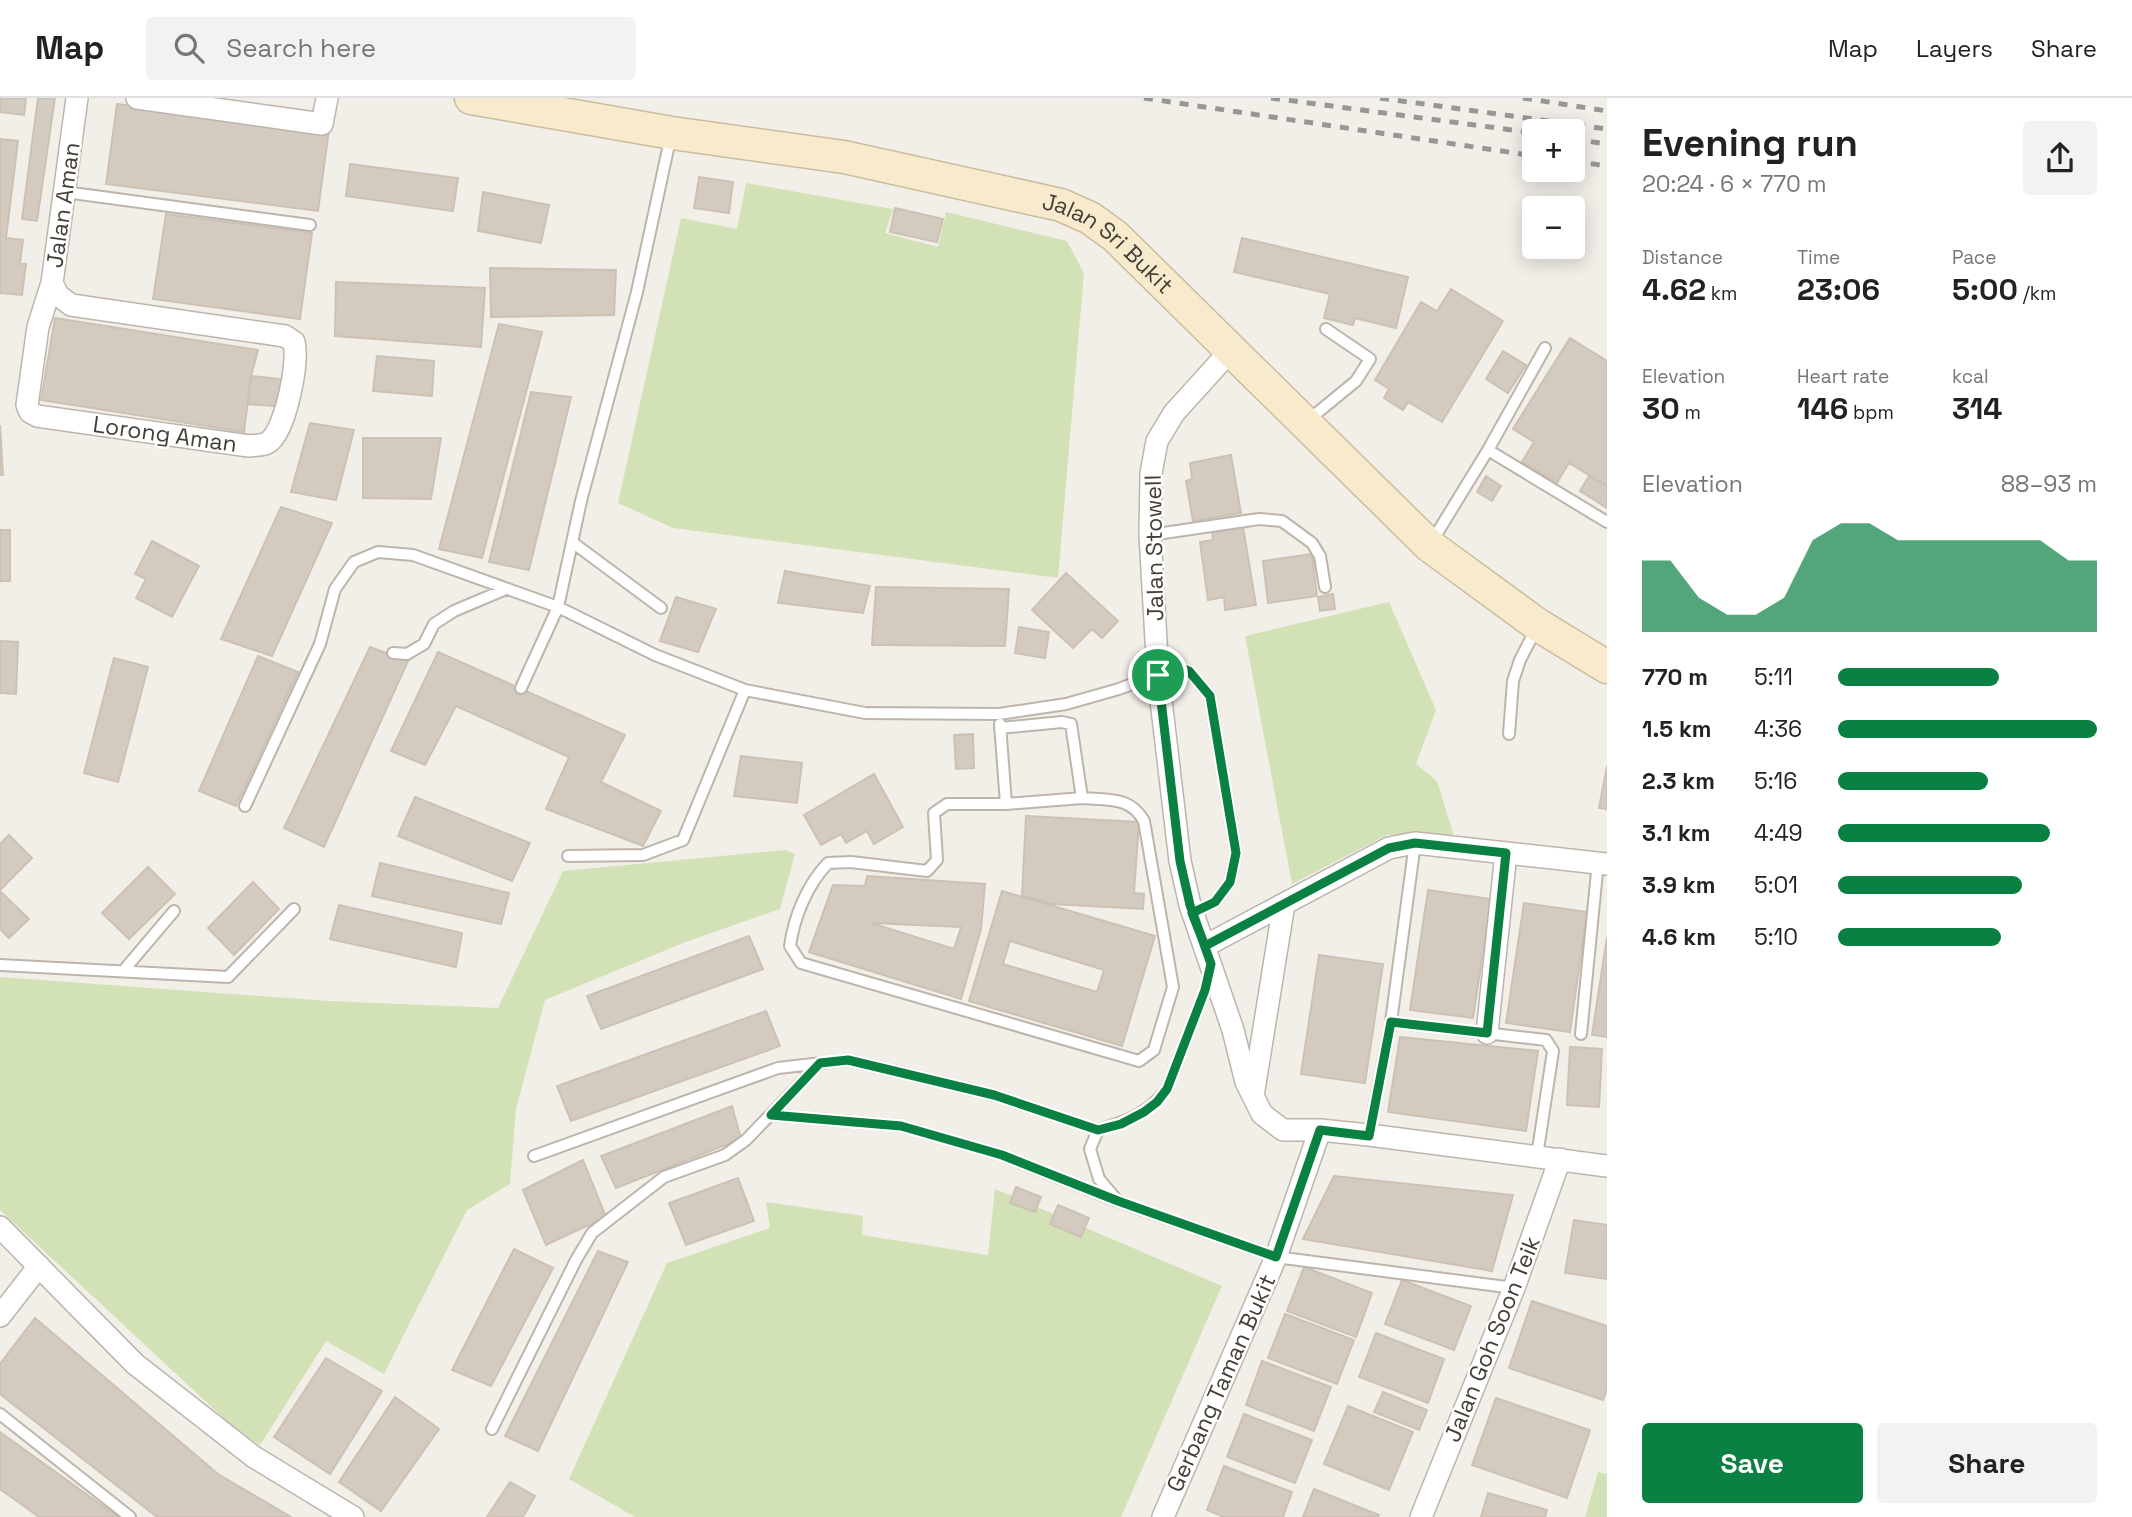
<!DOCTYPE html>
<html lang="en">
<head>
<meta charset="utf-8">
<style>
  body { margin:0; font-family:"Space Grotesk",sans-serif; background:#f2f2f2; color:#222; height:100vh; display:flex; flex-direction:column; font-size:26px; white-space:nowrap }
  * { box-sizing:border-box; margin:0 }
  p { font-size:23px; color:#767676 }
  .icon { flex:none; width:38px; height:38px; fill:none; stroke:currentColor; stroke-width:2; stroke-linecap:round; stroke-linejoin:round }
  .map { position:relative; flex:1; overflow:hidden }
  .panel { display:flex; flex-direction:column; background:#fff; width:525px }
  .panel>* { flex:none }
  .buttons { position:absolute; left:1522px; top:21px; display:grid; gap:14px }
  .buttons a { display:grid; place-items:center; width:63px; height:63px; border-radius:7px; background:#fff; box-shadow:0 4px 18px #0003; font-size:35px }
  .pin { position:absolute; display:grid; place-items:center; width:60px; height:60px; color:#fff; margin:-30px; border:4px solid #fff; border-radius:50%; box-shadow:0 2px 7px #0007 }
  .round { display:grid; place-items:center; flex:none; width:74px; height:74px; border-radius:7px; background:#f2f2f2 }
  .head { display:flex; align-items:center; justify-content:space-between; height:119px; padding:0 35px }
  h1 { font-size:38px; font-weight:700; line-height:52px }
  .metrics { display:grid; grid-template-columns:repeat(3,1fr); gap:10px; height:119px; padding:7px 35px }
  .metrics div { display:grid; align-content:center }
  .metrics b { font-size:30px; font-weight:700 }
  .metrics small { font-size:19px; font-weight:400 }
  .metrics p { font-size:19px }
  .chart { height:196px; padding:14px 35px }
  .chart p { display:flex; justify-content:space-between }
  .chart svg { width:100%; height:126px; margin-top:7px; fill:#0b8043; opacity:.7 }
  .button { display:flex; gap:14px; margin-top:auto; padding:14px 35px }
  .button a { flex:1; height:80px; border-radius:7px; background:#0b8043; color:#fff; font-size:28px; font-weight:700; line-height:80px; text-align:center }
  .button a+a { background:#f2f2f2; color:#222 }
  ul { padding:0 35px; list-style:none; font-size:23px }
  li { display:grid; grid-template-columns:112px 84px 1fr; align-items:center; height:52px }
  li i { height:18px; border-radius:9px; background:#0b8043 }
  header { display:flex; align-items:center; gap:42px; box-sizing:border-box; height:98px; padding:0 35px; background:#fff; border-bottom:2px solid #e0e0e0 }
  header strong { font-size:33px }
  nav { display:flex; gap:38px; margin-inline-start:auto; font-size:24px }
  .search { width:490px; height:63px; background:#f2f2f2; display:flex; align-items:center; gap:18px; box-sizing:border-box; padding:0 24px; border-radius:7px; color:#767676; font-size:26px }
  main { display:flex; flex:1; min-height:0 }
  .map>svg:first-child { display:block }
  .green { fill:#d2e2b6 }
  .building { fill:#d3cac0; stroke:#cdc1b4; stroke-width:2; fill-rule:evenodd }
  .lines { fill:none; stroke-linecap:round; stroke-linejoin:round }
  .lane-casing { stroke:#bdb5ac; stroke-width:14 }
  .street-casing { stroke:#bdb5ac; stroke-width:24 }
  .secondary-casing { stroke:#ccbc9e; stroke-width:35 }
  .lane { stroke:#fff; stroke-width:10 }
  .street { stroke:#fff; stroke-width:21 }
  .secondary { stroke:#f8eacd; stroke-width:32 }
  .rail { stroke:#979797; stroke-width:5; stroke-dasharray:9 9; stroke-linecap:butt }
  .route-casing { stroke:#fff; stroke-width:14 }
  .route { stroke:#0b8043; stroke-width:9 }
  .labels { text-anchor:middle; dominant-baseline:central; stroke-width:5; stroke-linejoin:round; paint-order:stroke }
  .street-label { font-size:23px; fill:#453f38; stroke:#fff }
</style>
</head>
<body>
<header>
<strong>Map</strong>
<div class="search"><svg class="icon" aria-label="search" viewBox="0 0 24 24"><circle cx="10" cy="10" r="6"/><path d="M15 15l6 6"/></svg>Search here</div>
<nav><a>Map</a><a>Layers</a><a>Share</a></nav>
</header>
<main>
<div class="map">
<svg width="1607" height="1419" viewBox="0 0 1607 1419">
  <rect width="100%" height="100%" fill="#f2efe9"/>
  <path class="green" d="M 746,85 L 893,111 L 885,135 L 938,149 L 946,114 L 1067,143 L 1084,175 L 1058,480 L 673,430 L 618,405 L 681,120 L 737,131 Z
    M 1389,504 L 1436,612 L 1416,666 L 1437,683 L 1454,738 L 1387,737 L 1292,786 L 1245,538 Z
    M 786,752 L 795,756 L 780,811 L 683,845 L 545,902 L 516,1011 L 510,1086 L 467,1112 L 384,1276 L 326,1243 L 260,1347 L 231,1327 L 0,1112 L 0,879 L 329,903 L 498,910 L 563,773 Z
    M 995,1091 L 1222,1188 L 1121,1419 L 635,1419 L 569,1381 L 667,1165 L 770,1130 L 766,1104 L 863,1118 L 862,1137 L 988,1157 Z
    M 1598,1374 L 1607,1376 L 1607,1419 L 1585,1419 Z"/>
  <path class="building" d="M 0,0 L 26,0 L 24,17 L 0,14 Z
    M 38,0 L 55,0 L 37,123 L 22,121 Z
    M 117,6 L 329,32 L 318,113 L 106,86 Z
    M 0,41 L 18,43 L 6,140 L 23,142 L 20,166 L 26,166 L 22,197 L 0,195 Z
    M 350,66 L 458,80 L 453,113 L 346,98 Z
    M 699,79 L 733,84 L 729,115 L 694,110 Z
    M 483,94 L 549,107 L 541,145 L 478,133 Z
    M 895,110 L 943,121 L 937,144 L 890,134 Z
    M 166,116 L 312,135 L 300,221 L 153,201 Z
    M 1242,140 L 1408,179 L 1396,230 L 1355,220 L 1353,227 L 1324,220 L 1330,196 L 1234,174 Z
    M 490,170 L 616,172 L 614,217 L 491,219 Z
    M 336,184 L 485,190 L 481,249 L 335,238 Z
    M 1451,191 L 1503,223 L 1442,324 L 1408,304 L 1403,312 L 1384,300 L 1389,291 L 1375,282 L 1421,204 L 1437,213 Z
    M 55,220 L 258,252 L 251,278 L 244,334 L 41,302 Z
    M 499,226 L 542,234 L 482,460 L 439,451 Z
    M 1570,240 L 1607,263 L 1607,388 L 1569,365 L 1557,385 L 1522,364 L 1534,344 L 1513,331 Z
    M 1503,253 L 1526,267 L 1508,295 L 1486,281 Z
    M 377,258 L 434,263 L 432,298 L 373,293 Z
    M 251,278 L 288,282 L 285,309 L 248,306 Z
    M 531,294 L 571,299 L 529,472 L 489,464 Z
    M 310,325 L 354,332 L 336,402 L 291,394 Z
    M 0,327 L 3,377 L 0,377 Z
    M 363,340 L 441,340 L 431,401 L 363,400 Z
    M 1231,357 L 1241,415 L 1193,423 L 1186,383 L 1192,381 L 1190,365 Z
    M 1486,378 L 1501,388 L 1492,403 L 1477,394 Z
    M 1589,378 L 1607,388 L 1607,410 L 1580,393 Z
    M 281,409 L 332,425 L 272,558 L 221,541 Z
    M 1243,429 L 1256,507 L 1225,512 L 1224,499 L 1208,502 L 1200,444 L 1213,442 L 1212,434 Z
    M 0,432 L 10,432 L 10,483 L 0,483 Z
    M 152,443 L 199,468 L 172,519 L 136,500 L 146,481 L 135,476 Z
    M 1312,456 L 1317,498 L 1268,505 L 1263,463 Z
    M 785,473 L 870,488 L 863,515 L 778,505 Z
    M 1066,475 L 1118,523 L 1102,540 L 1092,531 L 1073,550 L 1032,512 Z
    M 876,489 L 1009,491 L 1005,548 L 872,547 Z
    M 1333,496 L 1335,511 L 1320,513 L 1318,499 Z
    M 676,499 L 716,511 L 698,554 L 660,543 Z
    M 1019,529 L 1049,534 L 1045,560 L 1015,555 Z
    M 0,543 L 18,544 L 16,596 L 0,595 Z
    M 370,549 L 408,563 L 324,749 L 284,730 Z
    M 438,554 L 625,637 L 601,684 L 661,713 L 643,748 L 546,711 L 569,659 L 456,608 L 425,667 L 391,653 Z
    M 258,558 L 298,574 L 236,708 L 199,693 Z
    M 114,560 L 148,569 L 118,684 L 84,675 Z
    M 973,636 L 974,670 L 956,671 L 954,637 Z
    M 741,658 L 802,665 L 797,705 L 734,698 Z
    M 1607,668 L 1607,711 L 1599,710 Z
    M 874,676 L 903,729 L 874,746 L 867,733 L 846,745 L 841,736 L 821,747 L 804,717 Z
    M 415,699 L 530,745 L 512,783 L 398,738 Z
    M 1026,718 L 1139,724 L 1134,795 L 1144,796 L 1143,811 L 1052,806 L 1022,798 Z
    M 9,737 L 32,760 L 0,792 L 0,746 Z
    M 380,765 L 509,795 L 501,826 L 372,798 Z
    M 148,769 L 175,796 L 129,841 L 102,815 Z
    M 867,778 L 985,786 L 981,831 L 961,901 L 809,854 L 833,787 L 865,788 ZM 871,825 L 961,829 L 954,851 Z
    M 253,784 L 279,811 L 234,857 L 208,830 Z
    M 1428,792 L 1491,801 L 1473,920 L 1410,912 Z
    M 0,793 L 29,821 L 9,840 L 0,831 Z
    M 1002,793 L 1155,838 L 1122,948 L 969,903 ZM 1010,843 L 1104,872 L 1097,894 L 1003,866 Z
    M 1524,805 L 1587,814 L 1570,934 L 1506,925 Z
    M 339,807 L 462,835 L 456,869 L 330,841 Z
    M 749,838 L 763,871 L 601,931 L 587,898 Z
    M 1607,839 L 1607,939 L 1592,937 Z
    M 1319,857 L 1383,866 L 1365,985 L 1301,976 Z
    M 766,913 L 780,948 L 571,1023 L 557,988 Z
    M 1400,939 L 1538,953 L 1526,1033 L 1388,1014 Z
    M 1570,949 L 1602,951 L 1599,1009 L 1567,1007 Z
    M 732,1008 L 741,1041 L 616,1090 L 601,1058 Z
    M 583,1062 L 606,1119 L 546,1147 L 523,1092 Z
    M 1334,1078 L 1513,1097 L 1492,1173 L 1303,1141 Z
    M 738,1080 L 754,1123 L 686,1147 L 669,1105 Z
    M 1016,1089 L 1041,1099 L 1035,1114 L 1010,1105 Z
    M 1058,1107 L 1089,1120 L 1081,1139 L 1050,1126 Z
    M 1574,1122 L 1607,1127 L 1607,1181 L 1565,1175 Z
    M 514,1151 L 553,1170 L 491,1288 L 452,1272 Z
    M 598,1153 L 628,1164 L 538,1353 L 505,1338 Z
    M 1304,1169 L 1372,1195 L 1356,1239 L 1287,1213 Z
    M 1402,1182 L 1471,1208 L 1454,1252 L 1385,1226 Z
    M 1532,1203 L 1607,1228 L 1607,1292 L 1603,1302 L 1509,1270 Z
    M 1285,1216 L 1354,1242 L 1337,1286 L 1268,1260 Z
    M 35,1220 L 218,1376 L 291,1419 L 157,1419 L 0,1296 L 0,1266 Z
    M 1376,1235 L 1444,1261 L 1428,1305 L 1359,1279 Z
    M 326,1260 L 382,1293 L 330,1376 L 274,1339 Z
    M 1262,1263 L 1331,1289 L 1314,1333 L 1246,1307 Z
    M 1383,1294 L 1427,1312 L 1419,1332 L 1374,1314 Z
    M 395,1299 L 439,1331 L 381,1413 L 339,1384 Z
    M 1496,1300 L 1590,1332 L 1567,1400 L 1472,1367 Z
    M 1348,1308 L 1413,1334 L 1389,1392 L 1324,1366 Z
    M 1244,1316 L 1312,1342 L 1295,1385 L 1227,1359 Z
    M 0,1334 L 118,1419 L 39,1419 L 0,1391 Z
    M 1224,1368 L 1292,1394 L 1283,1419 L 1224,1419 L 1207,1412 Z
    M 510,1384 L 535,1398 L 523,1419 L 487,1419 Z
    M 1314,1391 L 1379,1417 L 1378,1419 L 1303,1419 Z
    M 1488,1395 L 1547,1412 L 1545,1419 L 1481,1419 Z"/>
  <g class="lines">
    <defs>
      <path id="lane" d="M 65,94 L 310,127
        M 1306,324 L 1356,283 L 1370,261 L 1326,231
        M 1488,352 L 1607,424
        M 1150,437 L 1259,421 L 1282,423 L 1312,445 L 1320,458 L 1325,489
        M 572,444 L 661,510
        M 1431,445 L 1488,352 L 1545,250
        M 393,555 L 407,556 L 424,546 L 434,526 L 454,513 L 506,491
        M 521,590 L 558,509 L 581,403 L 637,194 L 671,37
        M 1000,626 L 1006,706
        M 1000,630 L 1062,624 L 1071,626 L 1082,700
        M 1509,636 L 1513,583 L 1520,562 L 1537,529
        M 1082,700 C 1107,702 1130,698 1144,723 L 1173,889 L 1154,952 L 1139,963 L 801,865 L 790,848 C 794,819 807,787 828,765 L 851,764 L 927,773 L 937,762 L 934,715 L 947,706 L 1006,706 Z
        M 245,708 L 320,546 L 335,491 L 354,464 L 378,454 L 413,457 L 558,509 L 655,557 L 745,592 L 865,615 L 999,616 L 1066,606 L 1119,591 L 1177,569 L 1189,573 L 1210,598 L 1236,755 L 1230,784 L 1215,804 L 1192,815
        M 568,758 L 643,757 L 683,742 L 745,592
        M 0,867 L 228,879 L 294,811
        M 124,872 L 174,813
        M 1391,924 L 1546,942 L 1553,953 L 1537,1058
        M 1581,936 L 1598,764
        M 771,1017 L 901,1028 L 1002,1057 L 1117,1103 L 1276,1159 L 1514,1190
        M 1098,1032 C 1126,1024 1149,1015 1167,991 L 1205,892 L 1209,876
        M 1369,1037 L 1391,924 L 1415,745
        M 534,1058 L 778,970 L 848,962 L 994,997 L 1098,1032 L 1090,1051 L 1099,1081 L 1116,1101
        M 0,1316 L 130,1419
        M 492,1331 L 576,1162 L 592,1135 L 664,1079 L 725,1057 L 746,1042 L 820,965"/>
      <path id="street" d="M 137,0 L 322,26 L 327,0
        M 52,185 L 38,229 L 27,307 L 30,314 L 37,318 L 249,348 C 256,347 266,348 271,342 C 286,327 299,265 294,244 L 285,238 L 71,207 L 58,197 L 52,185 L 77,0
        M 1231,252 L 1174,315 L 1157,343 L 1151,375 L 1150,437 L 1158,577 L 1180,763 L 1190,807 L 1233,932 L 1246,984 L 1262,1016 L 1283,1032 L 1320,1032 L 1369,1037 L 1607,1068
        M 1205,848 L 1389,750 L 1415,745 L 1607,766
        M 1487,935 L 1506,755
        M 1253,998 L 1284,806
        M 0,1129 L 135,1266 L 254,1359 L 353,1419
        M 0,1218 L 39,1168
        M 1163,1419 L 1276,1159 L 1320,1032
        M 1421,1419 L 1514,1190 L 1560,1061"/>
      <g id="secondary">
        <path id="s1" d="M 471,0 L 672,35 L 844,59 L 1061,107 L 1090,120 L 1115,138 L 1430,448 L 1538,527 L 1607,569"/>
      </g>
    </defs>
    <use href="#lane" class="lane-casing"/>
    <use href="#street" class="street-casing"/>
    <use href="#secondary" class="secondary-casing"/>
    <use href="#lane" class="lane"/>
    <use href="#street" class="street"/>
    <use href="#secondary" class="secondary"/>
    <path class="rail" d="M 1144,0 L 1535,58
      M 1271,0 L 1535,35
      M 1380,0 L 1607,31
      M 1523,0 L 1607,13
      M 1573,41 L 1607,46
      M 1573,63 L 1607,68"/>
  </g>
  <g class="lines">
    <defs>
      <path id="route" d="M 1158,577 L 1180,763 L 1190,807 L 1211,866 L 1205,892 L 1167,991 L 1157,1004 L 1144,1014 L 1121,1026 L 1098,1032 L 994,997 L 848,962 L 820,965 L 771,1017 L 901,1028 L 1002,1057 L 1118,1103 L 1276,1159 L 1320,1032 L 1369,1038 L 1391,924 L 1487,935 L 1506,755 L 1415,745 L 1389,750 L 1205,848 L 1192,815 L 1215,804 L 1230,784 L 1236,755 L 1210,598 L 1189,573 L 1177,569 L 1158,577"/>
    </defs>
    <use href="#route" class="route-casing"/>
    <use href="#route" class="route"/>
  </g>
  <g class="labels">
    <g class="street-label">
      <text transform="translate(63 107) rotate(-82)">Jalan Aman</text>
      <text stroke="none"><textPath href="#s1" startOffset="660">Jalan Sri Bukit</textPath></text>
      <text transform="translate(165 336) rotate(8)">Lorong Aman</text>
      <text transform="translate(1154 450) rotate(-91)">Jalan Stowell</text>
      <text transform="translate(1492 1241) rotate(-68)">Jalan Goh Soon Teik</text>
      <text transform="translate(1221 1285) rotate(-66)">Gerbang Taman Bukit</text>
    </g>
  </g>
</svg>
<div class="buttons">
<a>+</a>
<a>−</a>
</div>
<div class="pin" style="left:1158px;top:577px;background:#1e9e55"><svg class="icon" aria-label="arrive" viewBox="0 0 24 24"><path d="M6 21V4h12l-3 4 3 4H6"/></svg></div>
</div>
<section class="panel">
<div class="head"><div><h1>Evening run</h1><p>20:24 · 6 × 770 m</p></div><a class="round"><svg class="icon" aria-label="share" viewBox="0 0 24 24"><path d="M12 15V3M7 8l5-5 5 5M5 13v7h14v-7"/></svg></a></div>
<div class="metrics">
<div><p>Distance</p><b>4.62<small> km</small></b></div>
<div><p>Time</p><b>23:06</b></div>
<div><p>Pace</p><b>5:00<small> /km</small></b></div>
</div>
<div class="metrics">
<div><p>Elevation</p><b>30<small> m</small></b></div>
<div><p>Heart rate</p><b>146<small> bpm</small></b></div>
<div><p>kcal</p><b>314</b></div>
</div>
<div class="chart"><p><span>Elevation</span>88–93 m</p>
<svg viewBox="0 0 160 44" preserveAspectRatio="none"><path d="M0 44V19L10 19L20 32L30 38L40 38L50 32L60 12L70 6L80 6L90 12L100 12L110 12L120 12L130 12L140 12L150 19L160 19V44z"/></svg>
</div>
<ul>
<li><b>770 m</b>5:11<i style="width:62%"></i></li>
<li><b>1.5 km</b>4:36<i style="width:100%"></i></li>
<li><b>2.3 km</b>5:16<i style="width:58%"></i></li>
<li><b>3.1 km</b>4:49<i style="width:82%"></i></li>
<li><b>3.9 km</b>5:01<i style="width:71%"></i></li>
<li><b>4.6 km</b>5:10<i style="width:63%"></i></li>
</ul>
<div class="button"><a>Save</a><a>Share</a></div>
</section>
</main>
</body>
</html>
